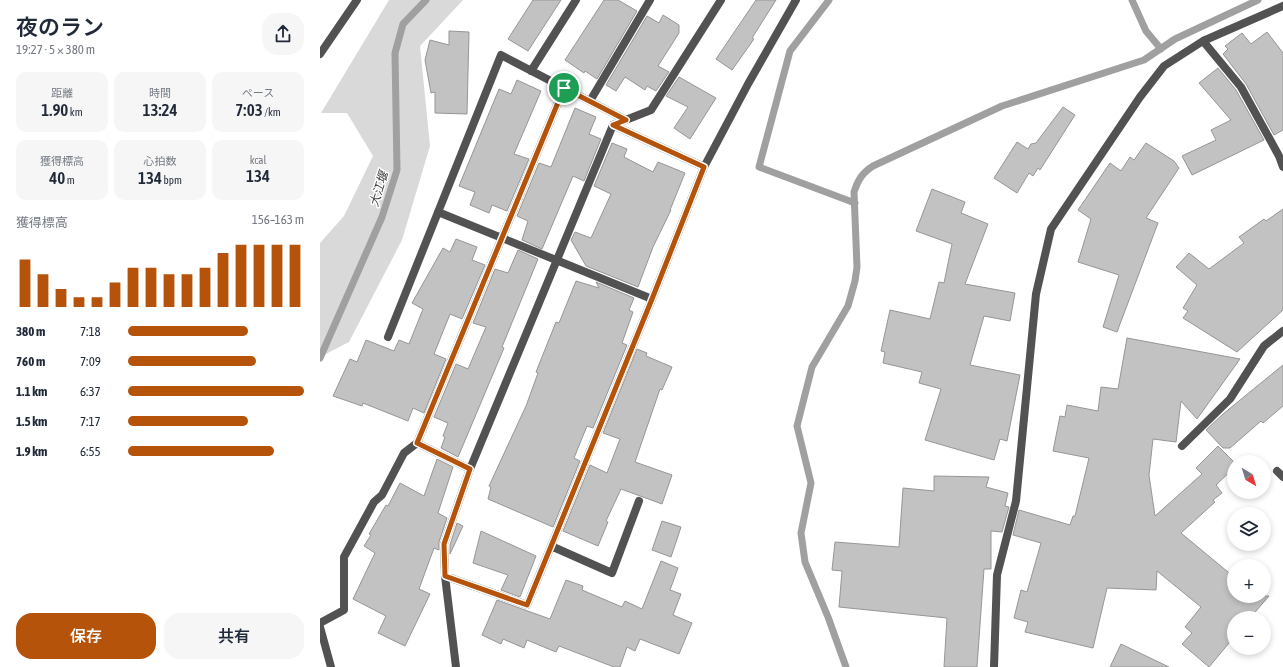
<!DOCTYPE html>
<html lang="ja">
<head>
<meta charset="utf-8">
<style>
  body { margin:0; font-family:"Asap Condensed","Noto Sans JP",sans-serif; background:#f6f6f7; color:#1f2937; height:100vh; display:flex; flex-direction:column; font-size:15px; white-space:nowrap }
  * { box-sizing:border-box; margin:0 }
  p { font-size:13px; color:#747a83 }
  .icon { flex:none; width:22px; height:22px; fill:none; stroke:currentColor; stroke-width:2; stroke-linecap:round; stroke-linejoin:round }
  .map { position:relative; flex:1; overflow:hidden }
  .drawer { display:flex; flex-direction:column; background:#fff; width:320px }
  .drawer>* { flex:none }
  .needle { width:26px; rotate:142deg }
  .fabs { position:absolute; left:907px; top:455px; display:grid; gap:8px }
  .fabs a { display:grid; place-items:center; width:44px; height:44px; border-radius:50%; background:#fff; box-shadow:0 2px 6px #0003; font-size:20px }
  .pin { position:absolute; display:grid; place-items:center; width:34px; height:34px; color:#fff; margin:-17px; border:2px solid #fff; border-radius:50%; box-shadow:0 1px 4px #0007 }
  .round { display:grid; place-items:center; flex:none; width:42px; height:42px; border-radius:16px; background:#f6f6f7 }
  .head { display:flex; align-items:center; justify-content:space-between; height:68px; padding:0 16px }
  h1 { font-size:22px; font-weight:600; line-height:30px }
  .stats { display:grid; grid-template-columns:repeat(3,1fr); gap:6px; height:68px; padding:4px 16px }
  .stats div { display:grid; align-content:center; border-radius:10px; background:#f6f6f7; text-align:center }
  .stats b { font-size:17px; font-weight:600 }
  .stats small { font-size:11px; font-weight:400 }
  .stats p { font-size:11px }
  .chart { height:112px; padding:8px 16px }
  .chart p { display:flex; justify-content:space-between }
  .chart svg { width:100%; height:72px; margin-top:4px; stroke:#b45309; stroke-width:6 }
  .primary-button { display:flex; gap:8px; margin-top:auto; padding:8px 16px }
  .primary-button a { flex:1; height:46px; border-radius:16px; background:#b45309; color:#fff; font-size:16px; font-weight:600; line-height:46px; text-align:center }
  .primary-button a+a { background:#f6f6f7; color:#1f2937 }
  ul { padding:0 16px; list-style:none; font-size:13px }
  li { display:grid; grid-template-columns:64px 48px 1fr; align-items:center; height:30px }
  li i { height:10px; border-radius:5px; background:#b45309 }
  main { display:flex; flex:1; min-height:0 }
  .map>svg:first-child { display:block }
  .green { fill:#d9d9d9 }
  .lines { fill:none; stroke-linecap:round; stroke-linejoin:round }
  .stream { stroke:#a0a0a0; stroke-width:7 }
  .building { fill:#c2c2c2; stroke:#969696 }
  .minor { stroke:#525252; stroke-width:8 }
  .tertiary { stroke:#525252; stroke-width:8 }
  .route-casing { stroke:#fff; stroke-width:8 }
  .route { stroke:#b45309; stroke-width:5 }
  .labels { text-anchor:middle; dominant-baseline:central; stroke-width:3; stroke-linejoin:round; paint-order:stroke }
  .water-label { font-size:12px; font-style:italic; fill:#414141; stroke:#fff }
</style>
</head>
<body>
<main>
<section class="drawer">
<div class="head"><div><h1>夜のラン</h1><p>19:27 · 5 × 380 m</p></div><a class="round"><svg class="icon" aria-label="share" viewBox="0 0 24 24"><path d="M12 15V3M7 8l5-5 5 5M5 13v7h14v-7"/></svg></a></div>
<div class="stats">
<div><p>距離</p><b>1.90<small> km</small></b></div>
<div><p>時間</p><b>13:24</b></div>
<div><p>ペース</p><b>7:03<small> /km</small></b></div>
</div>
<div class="stats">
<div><p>獲得標高</p><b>40<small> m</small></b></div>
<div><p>心拍数</p><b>134<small> bpm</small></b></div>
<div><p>kcal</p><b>134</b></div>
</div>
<div class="chart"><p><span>獲得標高</span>156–163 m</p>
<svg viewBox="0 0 160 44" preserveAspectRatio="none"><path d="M5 44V15M15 44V24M25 44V33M35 44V38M45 44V38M55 44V29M65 44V20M75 44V20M85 44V24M95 44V24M105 44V20M115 44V11M125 44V6M135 44V6M145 44V6M155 44V6"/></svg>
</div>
<ul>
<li><b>380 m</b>7:18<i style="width:68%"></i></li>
<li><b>760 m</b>7:09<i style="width:73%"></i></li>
<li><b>1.1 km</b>6:37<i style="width:100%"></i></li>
<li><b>1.5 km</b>7:17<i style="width:68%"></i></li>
<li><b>1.9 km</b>6:55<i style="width:83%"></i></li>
</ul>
<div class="primary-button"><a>保存</a><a>共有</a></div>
</section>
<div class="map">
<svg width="963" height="667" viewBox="0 0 963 667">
  <rect width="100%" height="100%" fill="#fff"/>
  <path class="green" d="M 69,0 L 143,0 L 100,46 L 110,146 L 82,240 L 29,342 L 0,357 L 0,243 L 24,216 L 53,156 L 27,113 L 1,113 Z"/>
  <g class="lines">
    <path class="stream" d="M 509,0 L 470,51 L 439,167 L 535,203
      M 812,0 L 826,31 L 841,49
      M 0,358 L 62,217 L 77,170 L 75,53 L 83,24 L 106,0
      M 526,667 L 508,617 L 485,562 L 481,533 L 491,483 L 477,426 L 492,367 L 528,306 L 535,281 L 537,267 L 534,192 C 538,180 542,173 553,166 L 682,106 L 824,60 L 855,39 L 938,0"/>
  </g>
  <path class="building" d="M 213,0 L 241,0 L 208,51 L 188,39 Z
    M 284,0 L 298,0 L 317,11 L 277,79 L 265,71 L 264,73 L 245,60 Z
    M 436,0 L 456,0 L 432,38 L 434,39 L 412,70 L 396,59 Z
    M 343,15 L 359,25 L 359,33 L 338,66 L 349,72 L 336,91 L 327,86 L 325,90 L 305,77 L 296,91 L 286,85 L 327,16 L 339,23 Z
    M 129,31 L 149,32 L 147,114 L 115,113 L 115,92 L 111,93 L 105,60 L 110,40 L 129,45 Z
    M 947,32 L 963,53 L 963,130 L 954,135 L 926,84 L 903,54 L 908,49 L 905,46 L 922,33 L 931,44 Z
    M 898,68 L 916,90 L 944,140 L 872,175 L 862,156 L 896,140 L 891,130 L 911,120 L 879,83 Z
    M 359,77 L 396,98 L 370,139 L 354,128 L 368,107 L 346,96 Z
    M 197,80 L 221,91 L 194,154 L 209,159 L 187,211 L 172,205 L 169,213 L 150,205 L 155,192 L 139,186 L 179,89 L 191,94 Z
    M 743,107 L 755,115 L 720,170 L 718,168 L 713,176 L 709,173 L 697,193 L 674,178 L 697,142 L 708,149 L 711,144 L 716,143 Z
    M 255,108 L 276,117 L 269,134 L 281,139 L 264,181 L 253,176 L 222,249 L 202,240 L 208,221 L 197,216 L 219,163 L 231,167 Z
    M 292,143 L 307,149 L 304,157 L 333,172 L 338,162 L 365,173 L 350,210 L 351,210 L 333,247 L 318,287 L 266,266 L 251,240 L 255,232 L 271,238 L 291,194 L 274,186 Z
    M 826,143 L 854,161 L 859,168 L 826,218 L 838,223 L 797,332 L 783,327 L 799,275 L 758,262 L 771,219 L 758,210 L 790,163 L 801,171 L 810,157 L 814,160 Z
    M 612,189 L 645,202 L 641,213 L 668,224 L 645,284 L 695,293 L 690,321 L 664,316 L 650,365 L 700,375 L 687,441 L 680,439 L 674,460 L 605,440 L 621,389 L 599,383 L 602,372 L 563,363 L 565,352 L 561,351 L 570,310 L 610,319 L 619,282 L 624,283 L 632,244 L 596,231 Z
    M 963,209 L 963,310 L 917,352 L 863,318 L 868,311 L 863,308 L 877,285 L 856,267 L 869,253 L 889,269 L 924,243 L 919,237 L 944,219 L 946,221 Z
    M 136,239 L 157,247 L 152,260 L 165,265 L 142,319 L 130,314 L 114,354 L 126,359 L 104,413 L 93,408 L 88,421 L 43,403 L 42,406 L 13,396 L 30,359 L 37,362 L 46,340 L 74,351 L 79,340 L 89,344 L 103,309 L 92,303 L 123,248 L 130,252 Z
    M 198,250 L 218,259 L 182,347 L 184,348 L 138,457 L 121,448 L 125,437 L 123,436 L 128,423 L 114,417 L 136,364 L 148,369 L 166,327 L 153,323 L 175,269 L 188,273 Z
    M 256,281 L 279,288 L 276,282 L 314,298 L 309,310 L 313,312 L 302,343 L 307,345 L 273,428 L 267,426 L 254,458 L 260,461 L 233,527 L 168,499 L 171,487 L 169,486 L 206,406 L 218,373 L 216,372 L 236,322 L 239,323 Z
    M 807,338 L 920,359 L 877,419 L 861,401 L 856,442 L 833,439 L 829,475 L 835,516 L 882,474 L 876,468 L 898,446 L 914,462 L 914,468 L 896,485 L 902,493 L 893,500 L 895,502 L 861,533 L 914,577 L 914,596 L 949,596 L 930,618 L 914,618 L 914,637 L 889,667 L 862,644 L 872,633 L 865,627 L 881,607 L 837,571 L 836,590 L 787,588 L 773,648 L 705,632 L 708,622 L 694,618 L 701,590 L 707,592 L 721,543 L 693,535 L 699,510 L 750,525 L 753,516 L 755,516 L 769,458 L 733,451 L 740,416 L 745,417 L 747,405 L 778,411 L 781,387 L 798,389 Z
    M 317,349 L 327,353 L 326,356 L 352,367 L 342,390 L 340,389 L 315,462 L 352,475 L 342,504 L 301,489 L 286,521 L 288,522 L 278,546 L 243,531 L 270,465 L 287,473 L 300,439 L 283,433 Z
    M 963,365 L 963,406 L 943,423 L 941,421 L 910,448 L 903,448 L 886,430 L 903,414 Z
    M 117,459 L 133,467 L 118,513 L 127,518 L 119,542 L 119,550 L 114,548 L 99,589 L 110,594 L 85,646 L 58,633 L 66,616 L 33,599 L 55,553 L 44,546 L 51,535 L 49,534 L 66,505 L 68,506 L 80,483 L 104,496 Z
    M 614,476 L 669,477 L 666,487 L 688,493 L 685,506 L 689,507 L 682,532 L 671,531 L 671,569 L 664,569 L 657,667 L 624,667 L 627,618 L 519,607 L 522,571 L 512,570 L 515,542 L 579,547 L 583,488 L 614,491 Z
    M 342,521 L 361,527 L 351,557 L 332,550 Z
    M 137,523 L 143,526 L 130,554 L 130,545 Z
    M 161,531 L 216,556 L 200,597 L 181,590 L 188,575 L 153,563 Z
    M 341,561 L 358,568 L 350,590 L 361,594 L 353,615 L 372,623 L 359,654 L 320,639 L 315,651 L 307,647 L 300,667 L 294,667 L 239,646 L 236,652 L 207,640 L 204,648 L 183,639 L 181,644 L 162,635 L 177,600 L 230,619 L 246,580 L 263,586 L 262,590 L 302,607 L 305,601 L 322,609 Z
    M 801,644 L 849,667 L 790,667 Z"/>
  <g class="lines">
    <path class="minor" d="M 883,41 L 921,87 L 959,156 L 963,167
      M 211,71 L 256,0
      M 270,101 L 330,0
      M 293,125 L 384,167
      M 118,212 L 332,299
      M 68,337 L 181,55 L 306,120
      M 97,443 L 150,469
      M 862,446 L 910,399 L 944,346 L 963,331
      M 957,471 L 963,477
      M 231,546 L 292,573 L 319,501
      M 125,576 L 207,605 L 332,299 L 384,167 L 428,84 L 476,0
      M 0,623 L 24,610 L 24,557 L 54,502 L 62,495 L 84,453 L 97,443 L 244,88
      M 136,667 L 125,576 L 124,544 L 150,469 L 293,125 L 331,110 L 401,0
      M 674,667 L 677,575 L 696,501 L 716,294 L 731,229 L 820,97 L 844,66 L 883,41 L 963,6"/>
    <path class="tertiary" d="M 0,54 L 37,0
      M 0,627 L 11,667"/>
  </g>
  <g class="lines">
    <defs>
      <path id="route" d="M 244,88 L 306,120 L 293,125 L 384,167 L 332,299 L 207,605 L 125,576 L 124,544 L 150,469 L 97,443 Z"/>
    </defs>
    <use href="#route" class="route-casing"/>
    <use href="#route" class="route"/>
  </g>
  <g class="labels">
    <g class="water-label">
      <text transform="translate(59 189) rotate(-73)">大江堰</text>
    </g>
  </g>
</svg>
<div class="fabs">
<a><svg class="needle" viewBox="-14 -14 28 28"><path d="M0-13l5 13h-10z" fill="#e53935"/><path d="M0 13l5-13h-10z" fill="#747a83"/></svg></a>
<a><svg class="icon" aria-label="layers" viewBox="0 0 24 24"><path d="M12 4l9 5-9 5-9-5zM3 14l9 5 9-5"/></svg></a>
<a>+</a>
<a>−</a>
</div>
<div class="pin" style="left:244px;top:88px;background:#1e9e55"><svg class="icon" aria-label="arrive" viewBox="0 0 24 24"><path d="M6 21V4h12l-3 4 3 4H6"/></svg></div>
</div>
</main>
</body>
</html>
